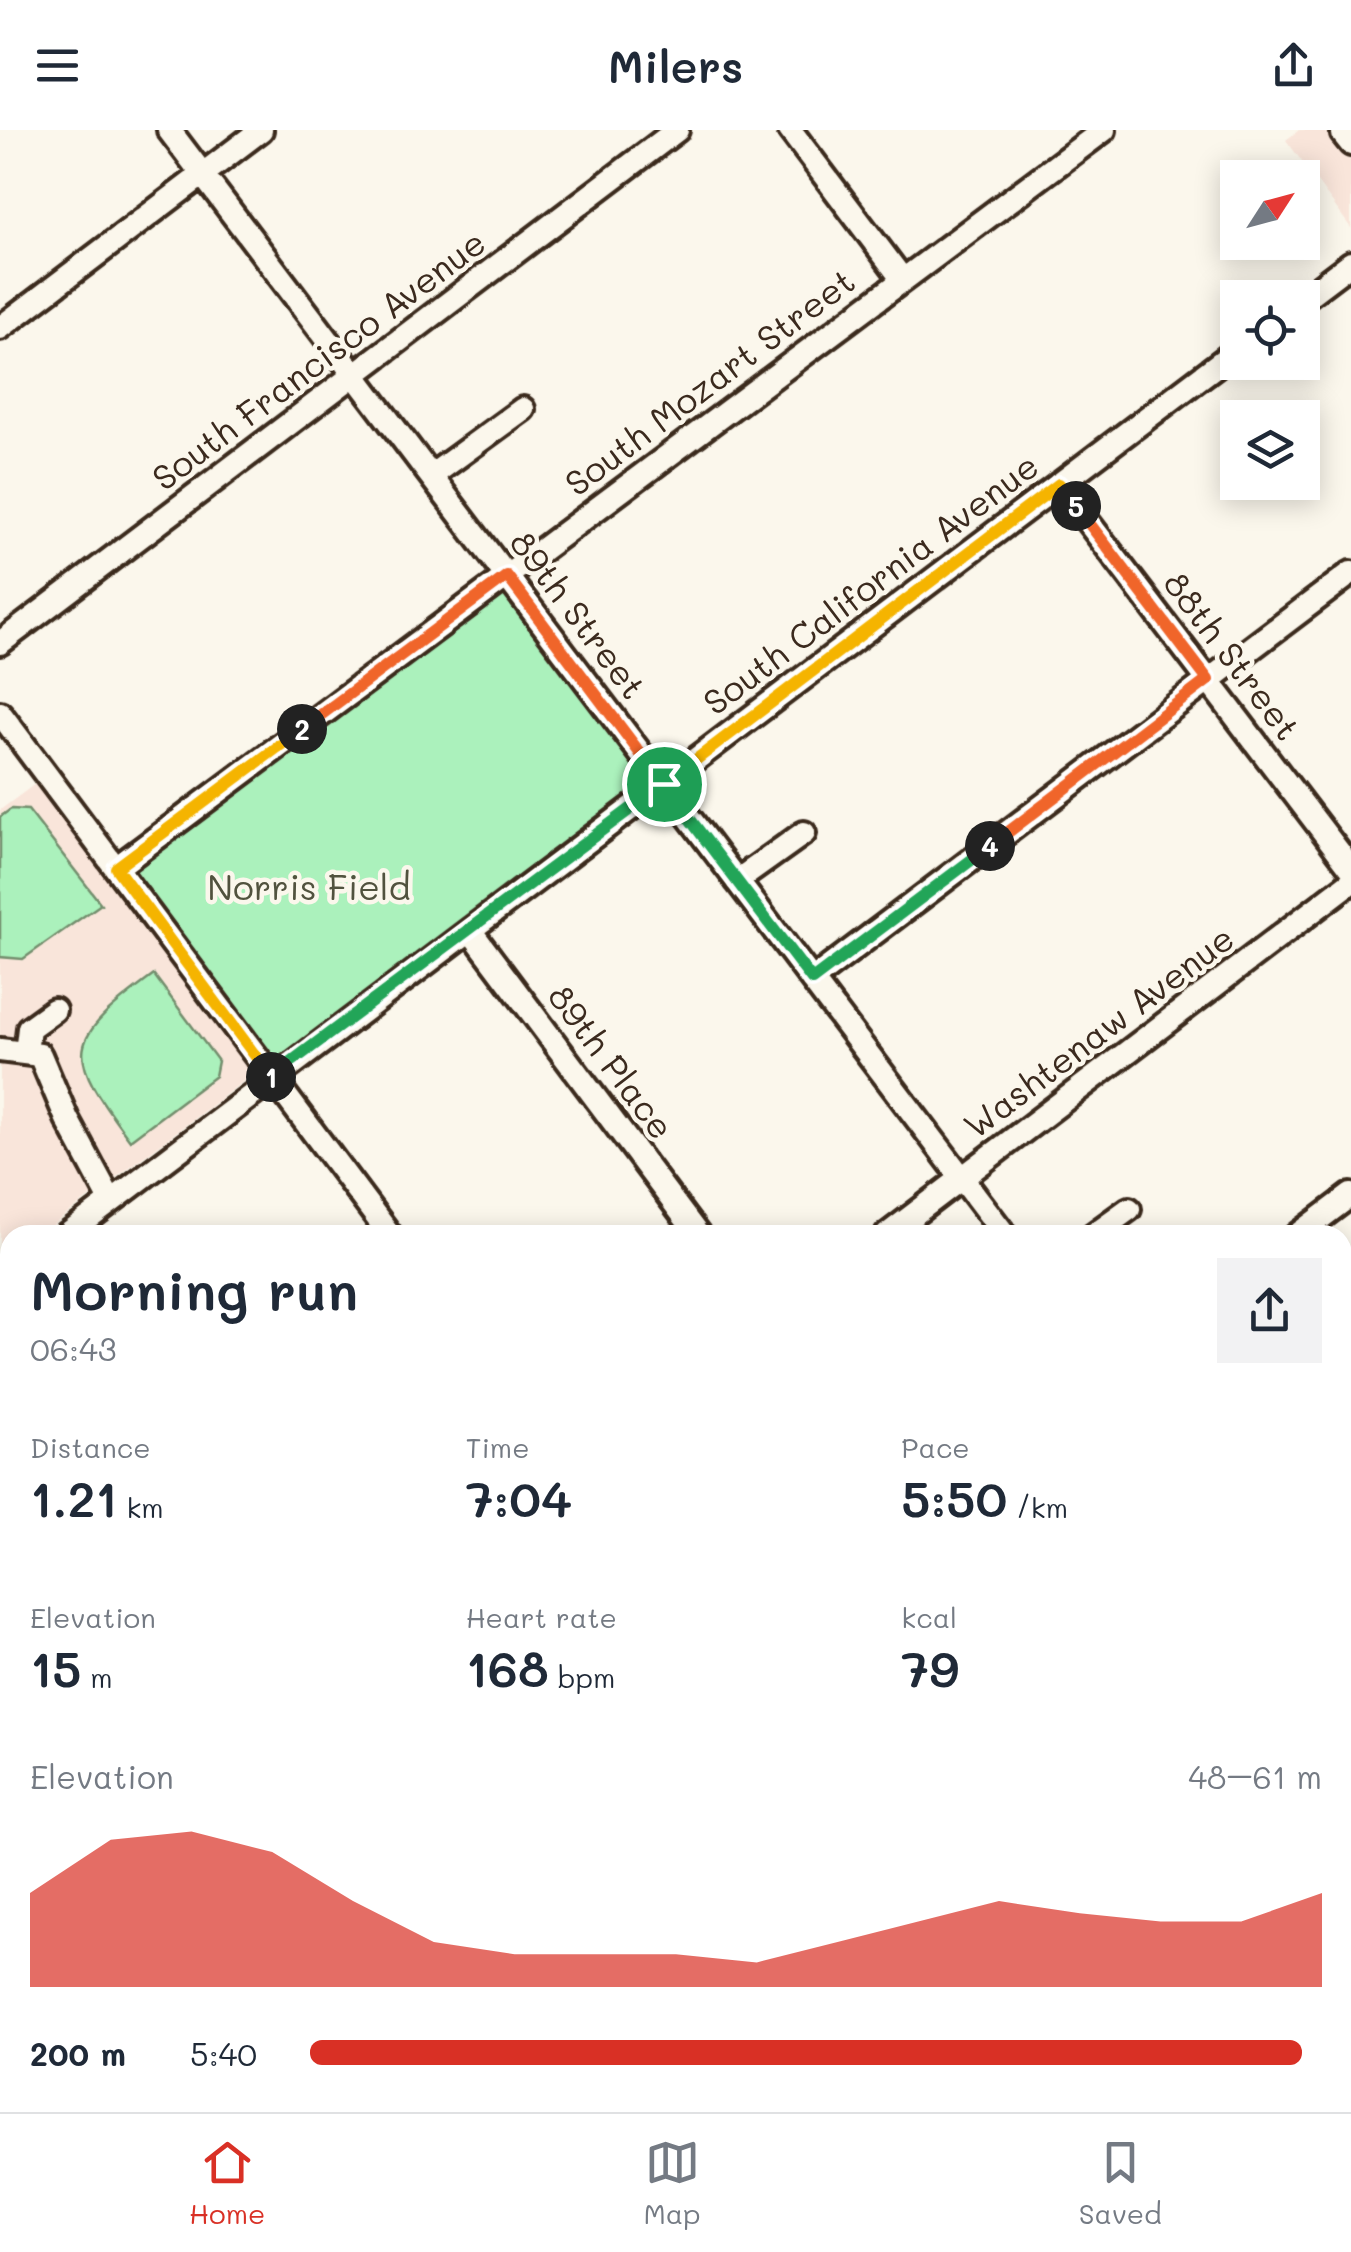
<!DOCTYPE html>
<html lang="en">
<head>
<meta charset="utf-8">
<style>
  body { margin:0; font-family:Mali,sans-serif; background:#f2f2f3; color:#1f2937; height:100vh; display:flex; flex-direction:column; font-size:38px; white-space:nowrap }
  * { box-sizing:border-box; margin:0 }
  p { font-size:32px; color:#747a83 }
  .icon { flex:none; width:55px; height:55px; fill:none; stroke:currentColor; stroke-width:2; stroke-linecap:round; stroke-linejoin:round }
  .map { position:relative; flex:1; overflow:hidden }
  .details { position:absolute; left:0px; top:1095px; width:1352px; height:888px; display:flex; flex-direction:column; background:#fff; border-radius:30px 30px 0 0; box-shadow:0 5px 25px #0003 }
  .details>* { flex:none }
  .needle { width:65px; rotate:54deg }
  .fabs { position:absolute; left:1220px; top:30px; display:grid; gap:20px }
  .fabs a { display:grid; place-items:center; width:100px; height:100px; border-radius:0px; background:#fff; box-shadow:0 5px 25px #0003; font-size:50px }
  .pin { position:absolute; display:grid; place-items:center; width:85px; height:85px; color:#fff; margin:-42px; border:5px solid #fff; border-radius:50%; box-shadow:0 2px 10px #0007 }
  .km { position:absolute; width:50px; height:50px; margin:-25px; border-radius:50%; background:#222; color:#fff; font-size:28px; line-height:50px; text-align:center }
  .round { display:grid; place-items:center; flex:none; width:105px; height:105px; border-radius:0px; background:#f2f2f3 }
  .head { display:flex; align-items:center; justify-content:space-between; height:170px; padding:0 30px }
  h1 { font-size:55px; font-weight:600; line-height:75px }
  .figures { display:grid; grid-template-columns:repeat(3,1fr); gap:15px; height:170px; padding:10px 30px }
  .figures div { display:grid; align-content:center }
  .figures b { font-size:50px; font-weight:600 }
  .figures small { font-size:28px; font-weight:400 }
  .figures p { font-size:28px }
  .chart { height:280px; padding:20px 30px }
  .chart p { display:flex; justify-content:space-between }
  .chart svg { width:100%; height:180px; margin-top:10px; fill:#d93025; opacity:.7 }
  ul { padding:0 30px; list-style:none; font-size:32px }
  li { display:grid; grid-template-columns:160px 120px 1fr; align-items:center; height:75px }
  li i { height:25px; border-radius:12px; background:#d93025 }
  header { display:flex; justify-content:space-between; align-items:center; height:130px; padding:0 30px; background:#fff; font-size:45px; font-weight:600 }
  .menu { display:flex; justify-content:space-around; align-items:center; height:140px; border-top:2px solid #e0e1e3; background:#fff; font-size:28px; color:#747a83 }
  .menu a { display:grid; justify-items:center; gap:5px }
  .menu .on { color:#d93025 }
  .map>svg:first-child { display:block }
  .built { fill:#f9e5da }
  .grass { fill:url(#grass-tufts); stroke:#738e6d; stroke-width:2.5 }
  .park { fill:#abf1bc; stroke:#738e6d; stroke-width:2.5 }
  .water { fill:#81d1dd; stroke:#658e91; stroke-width:2.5 }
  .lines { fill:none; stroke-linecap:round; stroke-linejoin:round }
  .minor-casing { stroke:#3b2a1e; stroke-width:30 }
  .path { stroke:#3b2a1e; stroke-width:2.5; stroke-dasharray:8 8; stroke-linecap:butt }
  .minor { stroke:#fbf7ec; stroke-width:22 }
  .rail-casing { stroke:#3b2a1e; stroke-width:9 }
  .rail { stroke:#fbf7ec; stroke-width:5; stroke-dasharray:15; stroke-linecap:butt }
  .split-1-casing { stroke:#fff; stroke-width:20 }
  .split-2-casing { stroke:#fff; stroke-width:20 }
  .split-3-casing { stroke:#fff; stroke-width:20 }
  .split-4-casing { stroke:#fff; stroke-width:20 }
  .split-5-casing { stroke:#fff; stroke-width:20 }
  .split-6-casing { stroke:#fff; stroke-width:20 }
  .split-1 { stroke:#22a559; stroke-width:12 }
  .split-2 { stroke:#f5b400; stroke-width:12 }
  .split-3 { stroke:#f0652b; stroke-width:12 }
  .split-4 { stroke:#22a559; stroke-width:12 }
  .split-5 { stroke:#f0652b; stroke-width:12 }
  .split-6 { stroke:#f5b400; stroke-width:12 }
  .labels { text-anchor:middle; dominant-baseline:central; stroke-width:9; stroke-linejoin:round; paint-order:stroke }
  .street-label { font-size:35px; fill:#3b2a1e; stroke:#fbf7ec }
  .park-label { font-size:35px; fill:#51523e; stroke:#fbf7ec }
</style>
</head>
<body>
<header><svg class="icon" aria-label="menu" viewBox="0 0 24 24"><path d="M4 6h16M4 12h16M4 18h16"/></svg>Milers<svg class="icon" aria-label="share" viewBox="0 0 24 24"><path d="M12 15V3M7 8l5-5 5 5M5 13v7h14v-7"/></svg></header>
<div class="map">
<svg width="1351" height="1982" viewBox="0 0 1351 1982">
  <defs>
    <pattern id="grass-tufts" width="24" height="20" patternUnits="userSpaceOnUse" patternTransform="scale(2.5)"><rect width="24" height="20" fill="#abf1bc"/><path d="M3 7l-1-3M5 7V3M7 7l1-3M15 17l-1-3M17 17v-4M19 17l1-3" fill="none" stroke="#94cfa1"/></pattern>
  </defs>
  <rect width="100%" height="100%" fill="#fbf7ec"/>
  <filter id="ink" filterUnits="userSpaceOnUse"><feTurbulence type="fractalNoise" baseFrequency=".01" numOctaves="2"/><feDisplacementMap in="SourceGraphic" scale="20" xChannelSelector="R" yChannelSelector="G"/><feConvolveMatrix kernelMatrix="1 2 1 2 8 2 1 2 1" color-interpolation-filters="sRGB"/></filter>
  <g filter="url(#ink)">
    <path class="built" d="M 1299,0 L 1351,0 L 1351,98 L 1286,10 Z
      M 35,654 L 253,944 L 40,1105 L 10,1105 L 10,1128 L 0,1136 L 0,680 Z
      M 553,1973 L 619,1973 L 607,1982 L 538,1982 Z"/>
    <path class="grass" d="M 1351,1421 L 1351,1982 L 607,1982 L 620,1972 L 1342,1972 L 1342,1427 Z"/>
    <path class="park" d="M 508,459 L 649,647 L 275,930 L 133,741 Z
      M 11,679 L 28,680 L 101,774 L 23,829 L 0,827 L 0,687 Z
      M 154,845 L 218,931 L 215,946 L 130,1010 C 63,921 65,911 154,845 Z
      M 0,1439 L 10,1452 L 10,1972 L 404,1972 L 411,1982 L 0,1982 Z
      M 438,1973 L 524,1973 L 509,1982 L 446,1982 Z"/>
    <path class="water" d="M 762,1973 L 826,1973 L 826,1982 L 773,1982 Z"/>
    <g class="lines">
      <defs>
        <path id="minor" d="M 169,0 L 1005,1105
          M 790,0 L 903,150
          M 1348,0 L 1343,4 L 1351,14
          M 1302,170 L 1351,133
          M 0,198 L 261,0
          M 431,346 L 523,279
          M 1059,354 L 1351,738
          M 0,513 L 677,0
          M 0,583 L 390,1105
          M 116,738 L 1104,0
          M 737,751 L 804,703
          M 470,800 L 698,1105
          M 812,850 L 1351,443
          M 0,920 L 40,925 L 67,989 L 111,1071
          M 26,923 L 29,898 L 54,880
          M 67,1105 L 1238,219
          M 887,1105 L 1351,752
          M 1093,1105 L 1129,1079
          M 1298,1105 L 1351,1065
          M 0,1155 L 10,1148
          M 1342,1372 L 1351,1364
          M 0,1403 L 10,1417
          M 332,1972 L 339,1982
          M 423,1972 L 430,1982
          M 526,1982 L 541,1972"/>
      </defs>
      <use href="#minor" class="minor-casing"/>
      <path class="path" d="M 0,1704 L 10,1706
        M 0,1748 L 10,1751
        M 0,1802 L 10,1795
        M 0,1863 L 10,1868
        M 92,1972 L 101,1982
        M 1160,1972 L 1175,1982
        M 847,1982 L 852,1972
        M 1023,1982 L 1031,1972
        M 1116,1982 L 1126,1972"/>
      <use href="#minor" class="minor"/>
      <defs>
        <path id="rail" d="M 1342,1416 L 1351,1410
          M 575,1982 L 587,1972"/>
      </defs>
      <use href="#rail" class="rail-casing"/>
      <use href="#rail" class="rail"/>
    </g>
  </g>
  <g class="lines" filter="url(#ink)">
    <defs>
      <path id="split-1" d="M 271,947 L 664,654"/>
      <path id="split-2" d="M 271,947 L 116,738 L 302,599"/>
      <path id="split-3" d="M 302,599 L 507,446 L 649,635"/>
      <path id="split-4" d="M 649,635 L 812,850 L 990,716"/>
      <path id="split-5" d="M 990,716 L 1208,550 L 1076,376"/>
      <path id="split-6" d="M 664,654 L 1059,354 L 1076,376"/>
    </defs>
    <use href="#split-1" class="split-1-casing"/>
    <use href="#split-2" class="split-2-casing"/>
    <use href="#split-3" class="split-3-casing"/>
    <use href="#split-4" class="split-4-casing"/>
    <use href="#split-5" class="split-5-casing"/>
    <use href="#split-6" class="split-6-casing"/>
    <use href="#split-1" class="split-1"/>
    <use href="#split-2" class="split-2"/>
    <use href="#split-3" class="split-3"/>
    <use href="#split-4" class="split-4"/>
    <use href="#split-5" class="split-5"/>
    <use href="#split-6" class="split-6"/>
  </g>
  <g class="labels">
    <g class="street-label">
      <text transform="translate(318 229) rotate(-37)">South Francisco Avenue</text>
      <text transform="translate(709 251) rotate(-37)">South Mozart Street</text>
      <text transform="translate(870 453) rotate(-37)">South California Avenue</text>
      <text transform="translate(579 484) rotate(53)">89th Street</text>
      <text transform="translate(1233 525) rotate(53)">88th Street</text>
      <text transform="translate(1098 901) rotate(-37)">Washtenaw Avenue</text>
      <text transform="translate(612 931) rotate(53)">89th Place</text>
    </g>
    <g class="park-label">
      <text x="309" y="756">Norris Field</text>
    </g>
  </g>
</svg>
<div class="fabs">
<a><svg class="needle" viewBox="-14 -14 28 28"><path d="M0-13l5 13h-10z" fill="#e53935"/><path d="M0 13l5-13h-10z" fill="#747a83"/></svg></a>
<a><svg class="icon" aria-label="locate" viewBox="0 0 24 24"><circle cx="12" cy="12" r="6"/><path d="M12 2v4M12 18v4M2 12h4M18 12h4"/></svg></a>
<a><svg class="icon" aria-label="layers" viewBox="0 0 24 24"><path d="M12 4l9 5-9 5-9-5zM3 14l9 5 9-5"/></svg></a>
</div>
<div class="pin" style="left:664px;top:654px;background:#1e9e55"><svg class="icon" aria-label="arrive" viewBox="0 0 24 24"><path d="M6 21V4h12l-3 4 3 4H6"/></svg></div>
<b class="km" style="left:271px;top:947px">1</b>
<b class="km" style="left:302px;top:599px">2</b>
<b class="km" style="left:990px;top:716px">4</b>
<b class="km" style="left:1076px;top:376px">5</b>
<section class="details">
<div class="head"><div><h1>Morning run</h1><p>06:43</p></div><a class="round"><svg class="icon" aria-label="share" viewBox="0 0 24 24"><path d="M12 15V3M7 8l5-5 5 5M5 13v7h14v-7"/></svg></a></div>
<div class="figures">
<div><p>Distance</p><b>1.21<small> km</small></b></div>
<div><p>Time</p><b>7:04</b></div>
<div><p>Pace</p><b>5:50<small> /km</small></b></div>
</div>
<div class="figures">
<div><p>Elevation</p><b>15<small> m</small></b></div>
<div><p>Heart rate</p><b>168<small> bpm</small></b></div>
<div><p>kcal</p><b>79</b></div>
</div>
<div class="chart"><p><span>Elevation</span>48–61 m</p>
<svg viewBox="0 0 160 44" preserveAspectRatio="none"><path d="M0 44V21L10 8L20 6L30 11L40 23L50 33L60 36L70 36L80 36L90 38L100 33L110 28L120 23L130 26L140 28L150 28L160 21V44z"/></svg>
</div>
<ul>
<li><b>200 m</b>5:40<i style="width:98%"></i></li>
</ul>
</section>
</div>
<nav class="menu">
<a class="on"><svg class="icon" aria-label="home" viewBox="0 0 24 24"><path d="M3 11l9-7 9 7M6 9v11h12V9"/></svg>Home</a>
<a><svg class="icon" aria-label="map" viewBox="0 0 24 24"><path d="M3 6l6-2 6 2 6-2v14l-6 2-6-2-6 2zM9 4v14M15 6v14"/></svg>Map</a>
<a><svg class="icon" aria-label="saved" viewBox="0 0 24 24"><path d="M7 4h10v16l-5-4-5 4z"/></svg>Saved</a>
</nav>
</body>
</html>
